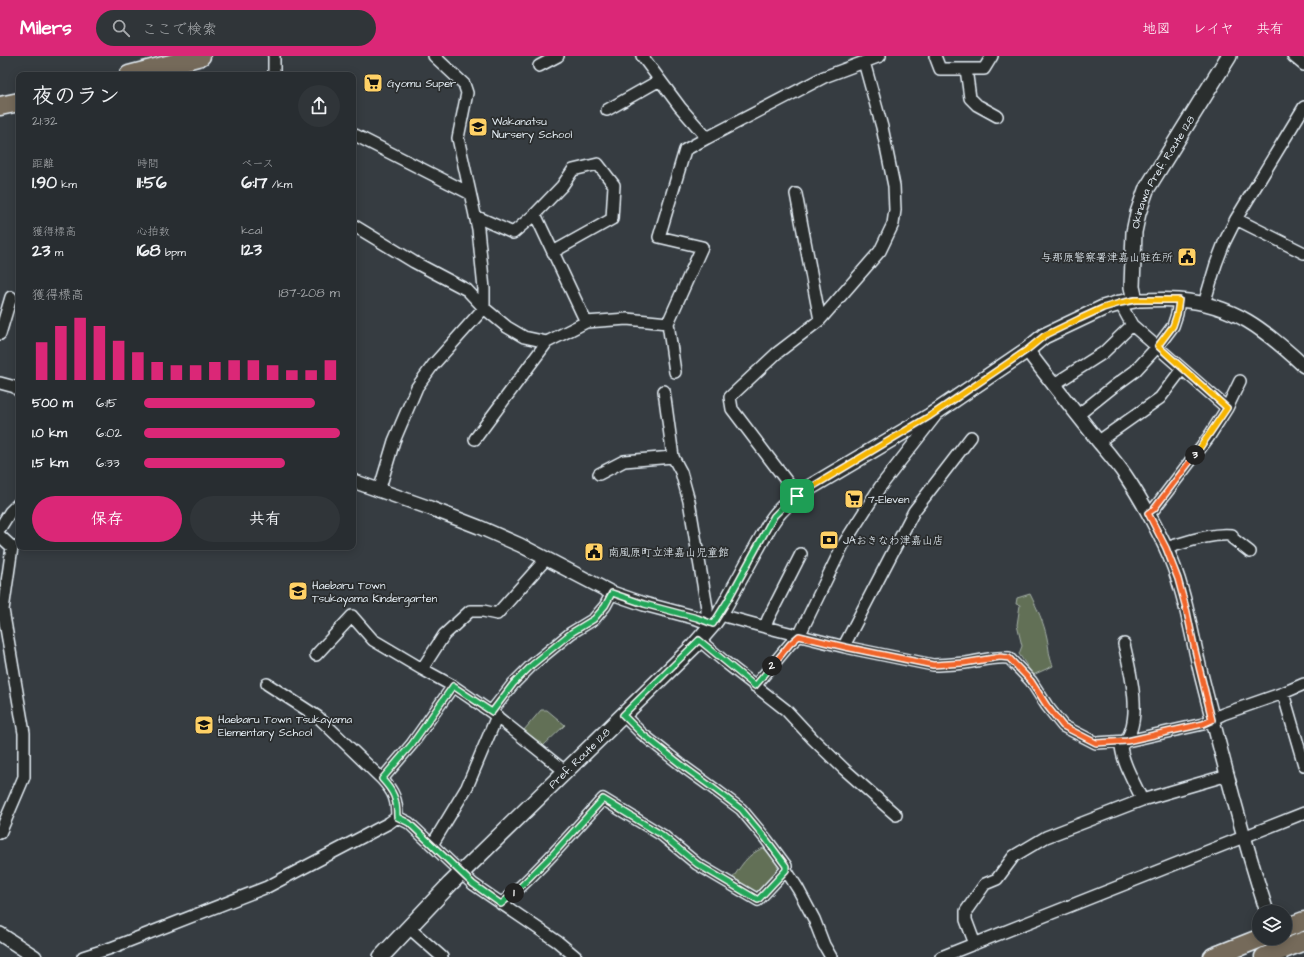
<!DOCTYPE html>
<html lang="ja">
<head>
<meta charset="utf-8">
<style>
  body { margin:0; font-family:"Architects Daughter","Klee One",sans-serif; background:#303539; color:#f1f3f6; height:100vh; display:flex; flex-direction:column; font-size:15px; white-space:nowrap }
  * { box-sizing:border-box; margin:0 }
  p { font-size:13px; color:#a5a8ab }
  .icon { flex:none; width:22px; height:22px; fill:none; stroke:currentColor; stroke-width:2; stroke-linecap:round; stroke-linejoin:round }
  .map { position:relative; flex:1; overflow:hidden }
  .drawer { position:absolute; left:16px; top:16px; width:340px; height:478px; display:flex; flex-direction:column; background:#282d31; border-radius:8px; box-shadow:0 2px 10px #0003,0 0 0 1px #44494d }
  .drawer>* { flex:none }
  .buttons { position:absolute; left:1252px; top:849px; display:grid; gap:8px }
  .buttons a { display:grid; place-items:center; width:40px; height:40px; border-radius:50%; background:#282d31; box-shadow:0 2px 10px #0003,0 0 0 1px #44494d; font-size:20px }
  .pin { position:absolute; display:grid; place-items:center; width:34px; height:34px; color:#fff; margin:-17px; border-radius:8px; box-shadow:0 2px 6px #0006 }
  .km { position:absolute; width:20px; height:20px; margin:-10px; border-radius:50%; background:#222; color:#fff; font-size:11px; line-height:20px; text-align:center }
  .round { display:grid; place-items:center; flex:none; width:42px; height:42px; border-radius:21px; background:#303539 }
  .headline { display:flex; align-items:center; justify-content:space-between; height:68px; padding:0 16px }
  h1 { font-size:22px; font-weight:700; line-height:30px }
  .metrics { display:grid; grid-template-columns:repeat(3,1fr); gap:6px; height:68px; padding:4px 16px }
  .metrics div { display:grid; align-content:center }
  .metrics b { font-size:17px; font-weight:700 }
  .metrics small { font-size:11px; font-weight:400 }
  .metrics p { font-size:11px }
  .chart { height:112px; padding:8px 16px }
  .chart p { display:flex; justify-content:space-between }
  .chart svg { width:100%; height:72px; margin-top:4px; stroke:#db2777; stroke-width:6 }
  .button { display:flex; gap:8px; margin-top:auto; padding:8px 16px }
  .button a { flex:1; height:46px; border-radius:24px; background:#db2777; color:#fff; font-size:16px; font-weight:700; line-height:46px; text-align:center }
  .button a+a { background:#303539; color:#f1f3f6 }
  ul { padding:0 16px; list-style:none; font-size:13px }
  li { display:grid; grid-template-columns:64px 48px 1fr; align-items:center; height:30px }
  li i { height:10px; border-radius:5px; background:#db2777 }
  header { display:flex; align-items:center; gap:24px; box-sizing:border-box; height:56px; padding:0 20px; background:#db2777; color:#fff }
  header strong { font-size:19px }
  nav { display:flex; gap:22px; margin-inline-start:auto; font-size:14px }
  .search { width:280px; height:36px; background:#303539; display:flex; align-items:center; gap:10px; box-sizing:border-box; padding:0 14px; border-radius:22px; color:#a5a8ab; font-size:15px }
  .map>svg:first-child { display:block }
  .green { fill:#627057; stroke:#a5b0a8 }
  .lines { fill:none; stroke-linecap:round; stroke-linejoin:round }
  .minor-casing { stroke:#e8f1f8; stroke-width:14 }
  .tertiary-casing { stroke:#e8f1f8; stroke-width:16 }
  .secondary-casing { stroke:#e8f1f8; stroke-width:18 }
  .trunk-casing { stroke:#e8f1f8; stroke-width:21 }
  .minor { stroke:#2a2d2e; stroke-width:11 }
  .tertiary { stroke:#2a2d2e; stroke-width:13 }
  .secondary { stroke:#2a2d2e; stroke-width:15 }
  .trunk { stroke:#746a5a; stroke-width:18 }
  .split-1-casing { stroke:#fff; stroke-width:8 }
  .split-2-casing { stroke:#fff; stroke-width:8 }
  .split-3-casing { stroke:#fff; stroke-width:8 }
  .split-4-casing { stroke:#fff; stroke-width:8 }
  .split-1 { stroke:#22a559; stroke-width:5 }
  .split-2 { stroke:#22a559; stroke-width:5 }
  .split-3 { stroke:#f0652b; stroke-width:5 }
  .split-4 { stroke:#f5b400; stroke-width:5 }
  .labels { text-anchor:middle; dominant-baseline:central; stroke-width:3.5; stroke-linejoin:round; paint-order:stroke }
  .poi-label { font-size:11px; fill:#e8f1f8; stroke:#2a2d2e; text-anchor:start }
  .street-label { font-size:11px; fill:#e8f1f8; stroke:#2a2d2e }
</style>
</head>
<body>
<header>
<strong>Milers</strong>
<div class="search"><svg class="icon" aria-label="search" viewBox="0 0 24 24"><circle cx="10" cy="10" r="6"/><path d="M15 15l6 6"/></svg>ここで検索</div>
<nav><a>地図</a><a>レイヤ</a><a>共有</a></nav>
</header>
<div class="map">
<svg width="1304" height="901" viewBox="0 0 1304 901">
  <rect width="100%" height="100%" fill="#363c41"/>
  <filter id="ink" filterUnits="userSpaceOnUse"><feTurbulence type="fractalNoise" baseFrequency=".025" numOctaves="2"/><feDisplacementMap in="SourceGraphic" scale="8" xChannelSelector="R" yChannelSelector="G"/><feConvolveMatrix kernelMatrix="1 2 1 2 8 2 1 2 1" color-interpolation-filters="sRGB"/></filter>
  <g filter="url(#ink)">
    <path class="green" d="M 1030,538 C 1037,552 1044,567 1047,582 C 1049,592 1049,601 1053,610 L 1033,619 L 1019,598 L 1022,590 L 1017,569 L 1020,549 L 1016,548 L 1017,542 Z
      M 541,654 L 547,654 L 565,669 L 543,690 L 524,674 Z
      M 764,792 L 780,811 L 780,816 L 758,839 L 730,826 C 740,812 747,797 764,792 Z"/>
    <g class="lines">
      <defs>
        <path id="minor" d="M 434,0 L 464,28 L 467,37 L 458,82 L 478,173 L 484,233 L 484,252 L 507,271 L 524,281 L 547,286 L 586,266 L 627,263 L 668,267 L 675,316
          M 642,0 L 680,51 L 707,82 L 824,21 L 880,0
          M 935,0 L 940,13 L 984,13 L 992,0
          M 1293,0 L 1304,9
          M 539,10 L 558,0
          M 966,13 L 970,42 L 977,49 L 997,60
          M 274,19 L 274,0
          M 607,54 L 660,24
          M 353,78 L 469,137
          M 796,138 L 820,264
          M 475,160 L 513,177 L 535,158
          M 1236,163 L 1304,197
          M 353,169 L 414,206 L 467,234 L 484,252 L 433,309 L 417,331 L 394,385 L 379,435
          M 553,196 L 612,163 L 614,129 L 598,108 L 573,114 L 562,130 L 535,158 L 586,266
          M 1120,247 L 1132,269 L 1227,352 L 1208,382 L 1154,453 L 1148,457
          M 1204,248 L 1216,208 L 1224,187 L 1236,163 L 1304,51
          M 668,267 L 702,191 L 659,181 L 685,94 L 707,82
          M 0,278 L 11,241
          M 0,327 L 15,331 L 19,335
          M 1053,329 L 1103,297 L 1132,269
          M 664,335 L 673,401 L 681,416 L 689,445 L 707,552 L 707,565
          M 1227,352 L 1240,325
          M 1078,359 L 1113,331 L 1135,315 L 1158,290 L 1173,270 L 1177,258 L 1179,244
          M 475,383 L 547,286
          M 1099,385 L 1160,342 L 1182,313
          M 599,418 L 624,405 L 673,401
          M 797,439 L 732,353 L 730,341 L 777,297 L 820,264 L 880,195 L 893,168 L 895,154 L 894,130 L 882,71 L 864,6
          M 0,472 L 10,456 L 19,447
          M 0,480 L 12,491 L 3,554 L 24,677 L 24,721 L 0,777
          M 1166,492 C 1187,486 1210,477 1232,479 L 1232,482 L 1250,496
          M 546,503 L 497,558 L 483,555 L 470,555 L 444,579 L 422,613 L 453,630 L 491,656 L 561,712 L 566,714
          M 720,558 L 728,561 L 765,571 L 845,591 L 933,609 C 943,609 954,608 965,607 C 980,605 994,600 1009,602 L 1031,625 L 1047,650 L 1063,670 L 1096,687 L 1127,685 L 1203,668 L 1223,658 L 1283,637 L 1304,628
          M 765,571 L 768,563 L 801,498
          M 699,584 L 725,606 L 786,654 L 813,683 L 844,713 L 896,759
          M 1124,588 C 1130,615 1145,668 1121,690 C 1123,709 1135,727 1142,744
          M 845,591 L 846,586 L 914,455 L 971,381
          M 316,599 L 352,560 L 373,584 L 422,613
          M 267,628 L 318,661 L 382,723 C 394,736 397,744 397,761
          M 755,630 L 790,588 L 799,580 L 843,489 L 880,431 L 936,359
          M 1283,637 L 1304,709
          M 491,656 L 513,628 L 532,609 L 571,577 L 594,563 L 605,550 L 612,537
          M 623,659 L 641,677 L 684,711 L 713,732 L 741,753 L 766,783 L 786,810 L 786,814 L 798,833 L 814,863 L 824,889 L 831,901
          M 382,723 L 412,688 L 453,630
          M 397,761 L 409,767 L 473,828 L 558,886 L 576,901
          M 432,789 L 467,731 L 497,660
          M 501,848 C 538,817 570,779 603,743 L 662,779 L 697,808 L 758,844 L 786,814
          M 408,871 L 442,901
          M 975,888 L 966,864 L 966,855 L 985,828 L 997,823 L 1014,800 L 1046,781 L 1142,744 L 1228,719
          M 83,901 L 111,892 L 267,831 L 389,767 L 397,761
          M 941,901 L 1304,757"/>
        <path id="tertiary" d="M 1135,244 C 1150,244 1164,243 1179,244 C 1234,248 1265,274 1304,310
          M 1027,294 C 1050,325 1074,354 1098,385 C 1107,396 1117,407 1125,419 C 1140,441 1153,465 1165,490 C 1185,531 1191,578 1202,622 C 1222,700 1242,779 1267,856
          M 353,425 L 430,452 L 479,471 L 520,489 L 612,537 L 644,548 L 697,562 L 713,568
          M 0,878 L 35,901
          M 1275,882 L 1280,901"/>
        <g id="secondary">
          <path id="s1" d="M 381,901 L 450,828 L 694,590 L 713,568 L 720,558 L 770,468 C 777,456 786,448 797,439 L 930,360 L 1027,294 L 1044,280 L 1103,252 L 1120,247 L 1135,244 L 1132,231 L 1134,176 L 1138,157 L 1146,134 L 1229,0"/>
        </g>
        <path id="trunk" d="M 129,19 L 201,0
          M 0,50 L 19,46
          M 1285,872 L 1304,865
          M 1213,901 L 1261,882
          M 1264,901 L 1304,885"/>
      </defs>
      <use href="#minor" class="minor-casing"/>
      <use href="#tertiary" class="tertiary-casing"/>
      <use href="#secondary" class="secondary-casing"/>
      <use href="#trunk" class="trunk-casing"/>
      <use href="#minor" class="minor"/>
      <use href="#tertiary" class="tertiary"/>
      <use href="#secondary" class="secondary"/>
      <use href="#trunk" class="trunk"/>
    </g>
  </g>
  <g class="lines" filter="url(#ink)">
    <defs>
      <path id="split-1" d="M 514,837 L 501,848 L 473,828 L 409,767 L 397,761 C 397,743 394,736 382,723 L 412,688 L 453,630 L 492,656 L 513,628 L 532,609 L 571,577 L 594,563 L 605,550 L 612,537 L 644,548 L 697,562 L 713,568 L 728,544 L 774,460 L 785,449 L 797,440"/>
      <path id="split-2" d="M 514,837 L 554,797 L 603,743 L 662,779 L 697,808 L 758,844 L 786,814 L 786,810 L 766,783 L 741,753 L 713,732 L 684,711 L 641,677 L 623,659 L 699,584 L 755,630 L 772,610"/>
      <path id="split-3" d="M 772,610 L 790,588 L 799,580 L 845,591 L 933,609 L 964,607 L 1000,601 L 1009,602 L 1031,625 L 1047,650 L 1063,670 L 1096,687 L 1127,685 L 1203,668 L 1212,664 L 1194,590 L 1187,556 L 1178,523 L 1166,492 L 1148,457 L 1154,453 L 1195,399"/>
      <path id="split-4" d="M 797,440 L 930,360 L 1027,294 L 1044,280 L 1079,263 L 1103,252 L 1120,247 L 1135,244 L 1179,244 L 1177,258 L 1173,270 L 1158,290 L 1227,352 L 1195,399"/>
    </defs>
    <use href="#split-1" class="split-1-casing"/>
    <use href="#split-2" class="split-2-casing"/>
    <use href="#split-3" class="split-3-casing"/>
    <use href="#split-4" class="split-4-casing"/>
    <use href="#split-1" class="split-1"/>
    <use href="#split-2" class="split-2"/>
    <use href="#split-3" class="split-3"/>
    <use href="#split-4" class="split-4"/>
  </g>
  <defs>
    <symbol id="supermarket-square" viewBox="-11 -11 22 22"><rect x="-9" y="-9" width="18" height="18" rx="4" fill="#ffd166" stroke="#2a2d2e"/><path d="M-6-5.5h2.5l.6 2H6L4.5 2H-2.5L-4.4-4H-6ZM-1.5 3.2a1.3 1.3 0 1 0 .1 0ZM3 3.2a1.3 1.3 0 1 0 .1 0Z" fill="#111"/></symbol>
    <symbol id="school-square" viewBox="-11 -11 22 22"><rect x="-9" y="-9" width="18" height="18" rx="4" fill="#ffd166" stroke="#2a2d2e"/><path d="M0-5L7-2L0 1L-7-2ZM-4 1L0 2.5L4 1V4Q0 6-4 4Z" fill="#111"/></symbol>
    <symbol id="civic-square" viewBox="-11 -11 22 22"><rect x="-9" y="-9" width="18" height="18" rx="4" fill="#ffd166" stroke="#2a2d2e"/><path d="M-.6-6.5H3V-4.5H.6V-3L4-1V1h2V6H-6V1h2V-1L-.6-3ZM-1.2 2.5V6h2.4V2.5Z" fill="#111"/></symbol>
    <symbol id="bank-square" viewBox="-11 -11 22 22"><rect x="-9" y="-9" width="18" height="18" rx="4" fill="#ffd166" stroke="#2a2d2e"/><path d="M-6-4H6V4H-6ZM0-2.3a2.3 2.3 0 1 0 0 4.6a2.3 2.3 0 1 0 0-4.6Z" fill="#111"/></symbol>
  </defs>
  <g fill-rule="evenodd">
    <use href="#supermarket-square" x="362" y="16" width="22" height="22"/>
    <use href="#school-square" x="467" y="60" width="22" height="22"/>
    <use href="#civic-square" x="1176" y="190" width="22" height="22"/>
    <use href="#supermarket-square" x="843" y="432" width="22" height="22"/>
    <use href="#bank-square" x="818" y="473" width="22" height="22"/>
    <use href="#civic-square" x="583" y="485" width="22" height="22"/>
    <use href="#school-square" x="287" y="524" width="22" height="22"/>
    <use href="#school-square" x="193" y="658" width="22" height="22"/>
  </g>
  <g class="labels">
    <g class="poi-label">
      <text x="387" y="27">Gyomu Super</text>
      <text x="492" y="65">Wakanatsu<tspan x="492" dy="13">Nursery School</tspan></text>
      <text x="1173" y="201" text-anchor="end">与那原警察署津嘉山駐在所</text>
      <text x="868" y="443">7-Eleven</text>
      <text x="843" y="484">JAおきなわ津嘉山店</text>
      <text x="608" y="496">南風原町立津嘉山児童館</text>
      <text x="312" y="529">Haebaru Town<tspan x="312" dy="13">Tsukayama Kindergarten</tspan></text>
      <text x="218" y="663">Haebaru Town Tsukayama<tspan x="218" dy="13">Elementary School</tspan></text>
    </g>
    <g class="street-label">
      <text stroke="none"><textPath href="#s1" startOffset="1153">Okinawa Pref. Route 128</textPath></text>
      <text stroke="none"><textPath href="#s1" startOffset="281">Pref. Route 128</textPath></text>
    </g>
  </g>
</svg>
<div class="buttons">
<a><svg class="icon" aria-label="layers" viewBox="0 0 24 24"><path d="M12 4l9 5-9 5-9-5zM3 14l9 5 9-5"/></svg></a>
</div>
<div class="pin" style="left:797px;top:440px;background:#1e9e55"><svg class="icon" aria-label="arrive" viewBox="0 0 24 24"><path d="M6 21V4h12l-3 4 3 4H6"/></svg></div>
<b class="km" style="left:514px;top:837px">1</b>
<b class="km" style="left:772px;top:610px">2</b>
<b class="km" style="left:1195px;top:399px">3</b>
<section class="drawer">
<div class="headline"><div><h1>夜のラン</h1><p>21:32</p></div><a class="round"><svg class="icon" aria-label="share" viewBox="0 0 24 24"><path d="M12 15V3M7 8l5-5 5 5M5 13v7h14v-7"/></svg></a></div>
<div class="metrics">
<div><p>距離</p><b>1.90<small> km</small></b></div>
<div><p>時間</p><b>11:56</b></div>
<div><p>ペース</p><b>6:17<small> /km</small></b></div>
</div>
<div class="metrics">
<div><p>獲得標高</p><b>23<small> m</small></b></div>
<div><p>心拍数</p><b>168<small> bpm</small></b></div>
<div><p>kcal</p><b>123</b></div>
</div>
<div class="chart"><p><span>獲得標高</span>187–208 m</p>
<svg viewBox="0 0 160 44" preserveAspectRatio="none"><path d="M5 44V21M15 44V11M25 44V6M35 44V11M45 44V20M55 44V27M65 44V33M75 44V35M85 44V35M95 44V33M105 44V32M115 44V32M125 44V35M135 44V38M145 44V38M155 44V32"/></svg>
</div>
<ul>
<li><b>500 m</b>6:15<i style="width:87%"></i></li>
<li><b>1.0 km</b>6:02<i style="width:100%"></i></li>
<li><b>1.5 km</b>6:33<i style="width:72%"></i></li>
</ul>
<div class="button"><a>保存</a><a>共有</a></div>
</section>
</div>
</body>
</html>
